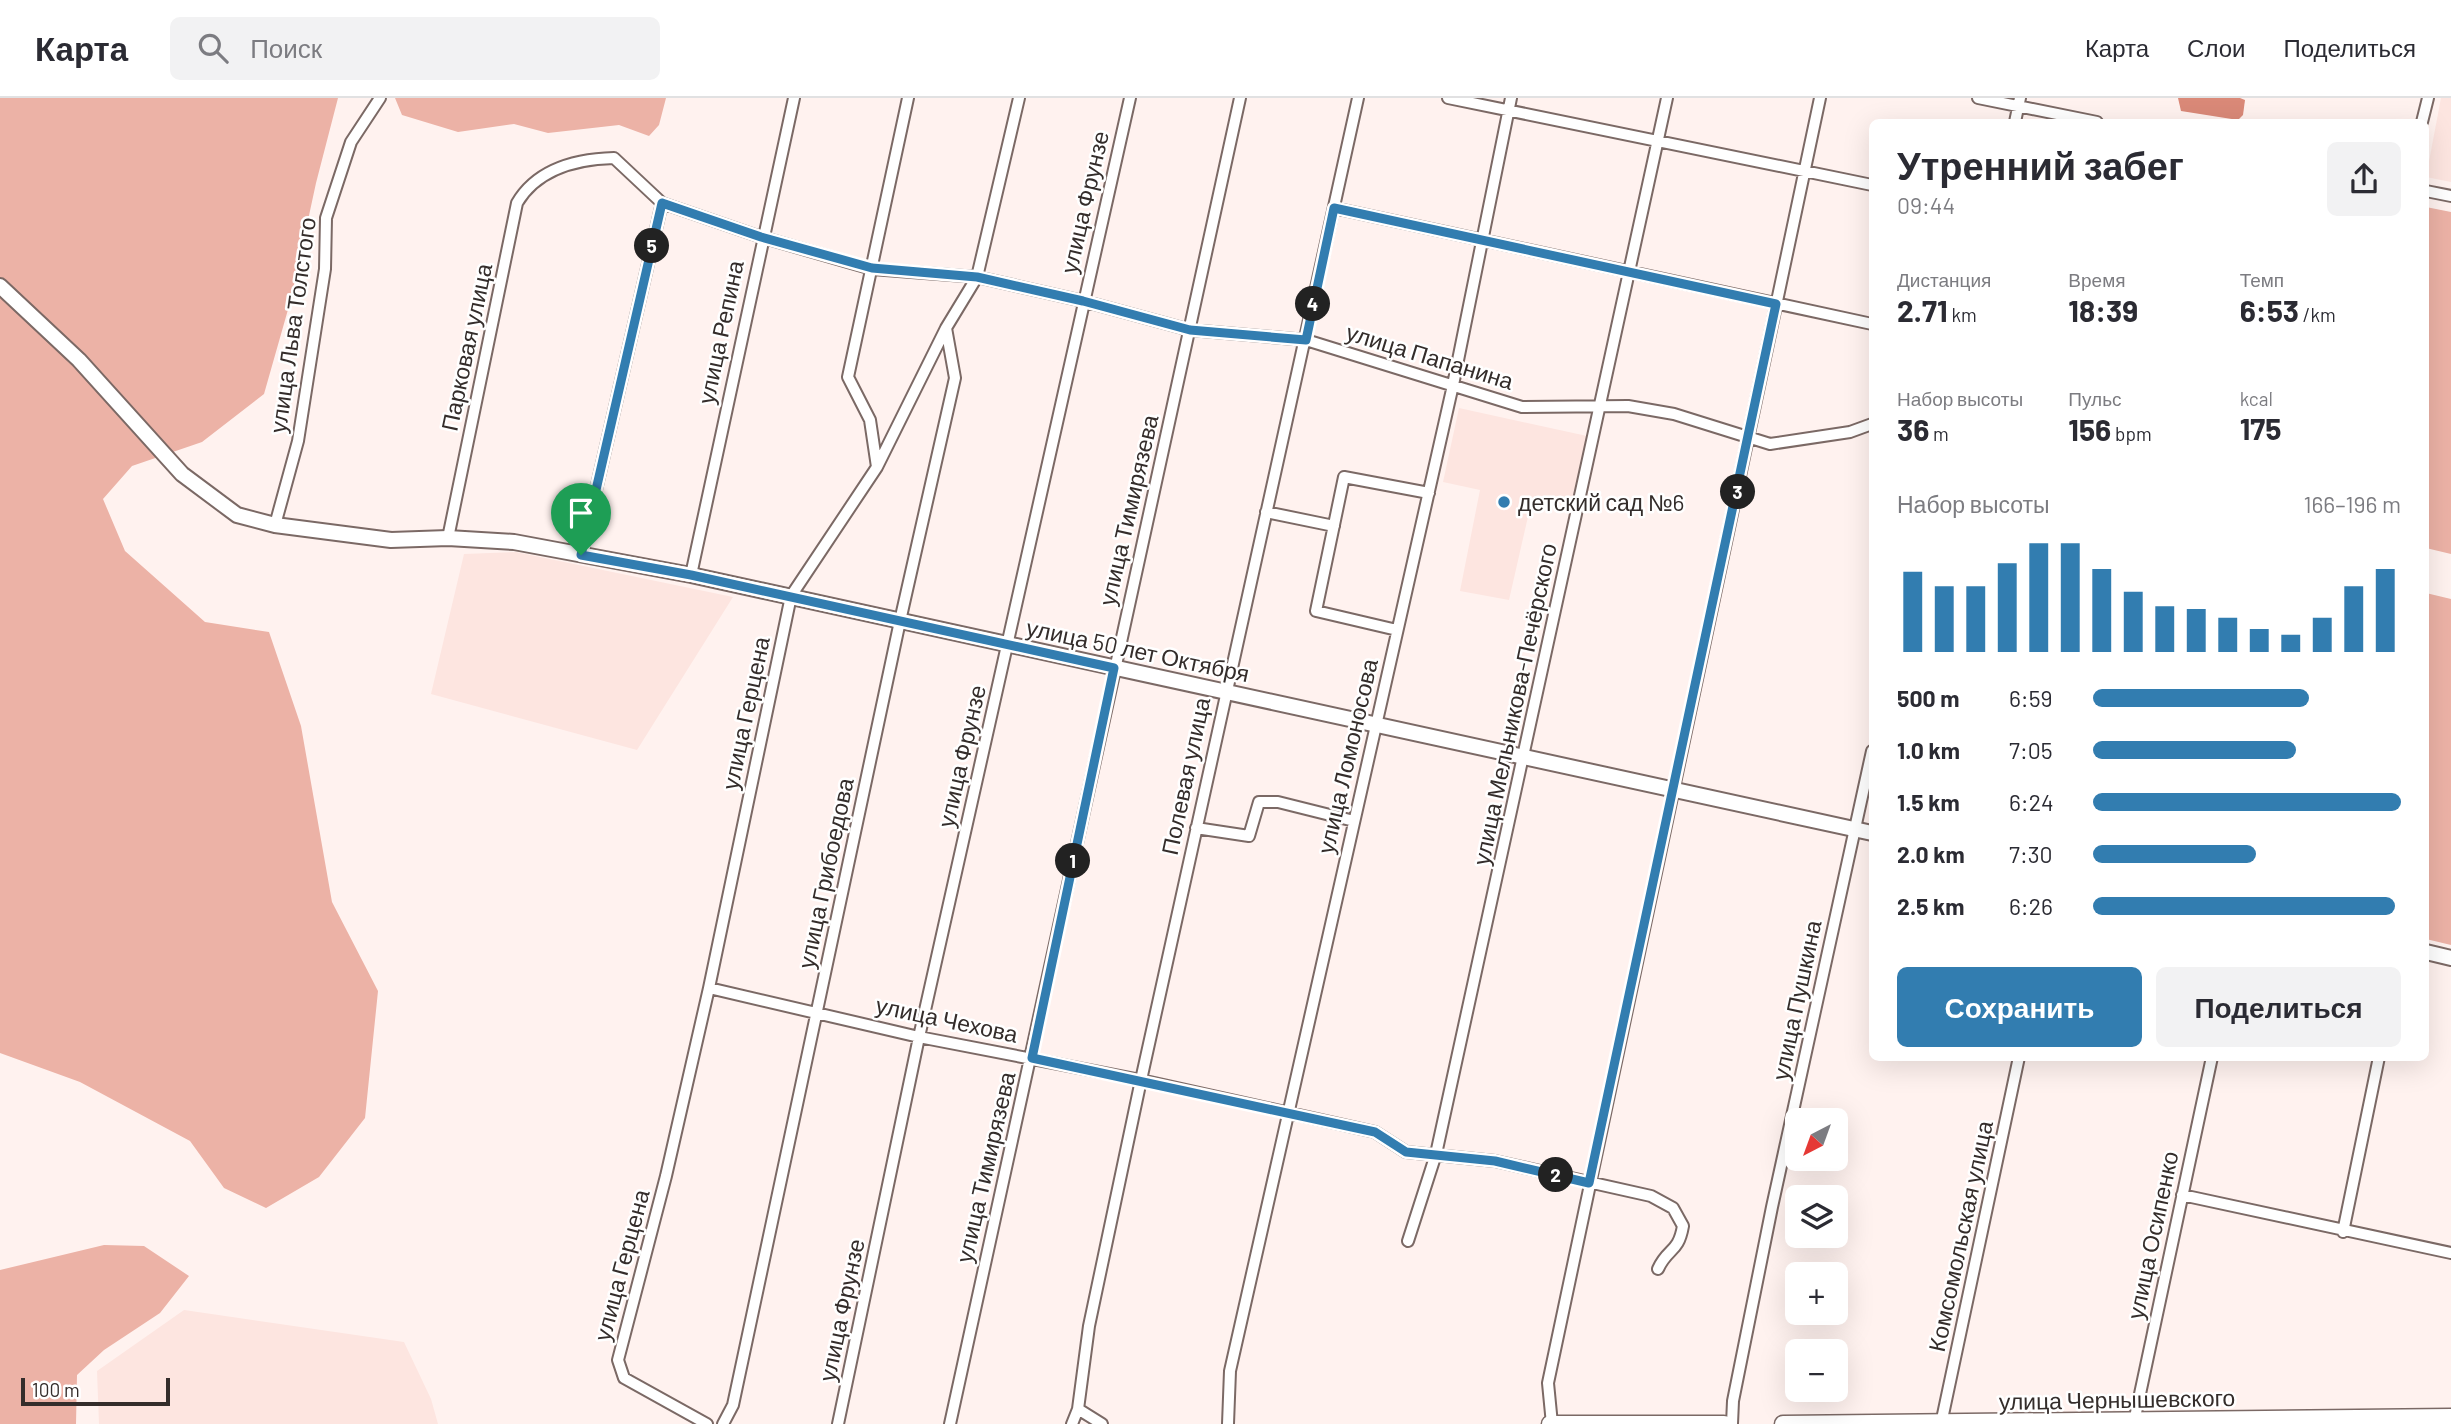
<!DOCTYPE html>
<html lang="ru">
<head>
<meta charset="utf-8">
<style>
  body { margin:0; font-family:Barlow,sans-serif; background:#f2f2f3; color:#2b2b33; height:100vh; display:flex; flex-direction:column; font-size:26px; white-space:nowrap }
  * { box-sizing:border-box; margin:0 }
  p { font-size:23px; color:#7c7c81 }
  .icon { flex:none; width:38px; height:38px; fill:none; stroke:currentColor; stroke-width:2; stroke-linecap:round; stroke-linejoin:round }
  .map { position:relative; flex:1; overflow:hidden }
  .panel { position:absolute; left:1869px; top:21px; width:560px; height:942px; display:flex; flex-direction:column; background:#fff; border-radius:10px; box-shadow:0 7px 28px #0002 }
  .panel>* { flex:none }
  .needle { width:46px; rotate:221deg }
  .controls { position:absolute; left:1785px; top:1010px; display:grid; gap:14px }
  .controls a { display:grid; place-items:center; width:63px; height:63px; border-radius:10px; background:#fff; box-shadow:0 7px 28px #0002; font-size:35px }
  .scale { position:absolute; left:21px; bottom:18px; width:149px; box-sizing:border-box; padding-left:7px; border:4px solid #342d2b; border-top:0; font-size:19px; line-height:24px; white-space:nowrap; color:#342d2b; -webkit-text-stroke:5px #fff; paint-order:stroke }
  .pin { position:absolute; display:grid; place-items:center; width:60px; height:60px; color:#fff; margin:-72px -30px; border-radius:50% 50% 50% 0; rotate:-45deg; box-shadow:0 0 7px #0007 }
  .pin .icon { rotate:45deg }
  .km { position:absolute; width:35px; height:35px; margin:-18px; border-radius:50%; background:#222; color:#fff; font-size:19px; line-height:35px; text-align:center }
  .round { display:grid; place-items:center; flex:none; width:74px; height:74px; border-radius:10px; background:#f2f2f3 }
  .overview { display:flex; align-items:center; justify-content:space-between; height:119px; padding:0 28px }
  h1 { font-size:38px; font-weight:700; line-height:52px }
  .metrics { display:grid; grid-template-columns:repeat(3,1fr); gap:10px; height:119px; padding:7px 28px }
  .metrics div { display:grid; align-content:center }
  .metrics b { font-size:30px; font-weight:700 }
  .metrics small { font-size:19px; font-weight:400 }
  .metrics p { font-size:19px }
  .chart { height:196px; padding:14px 28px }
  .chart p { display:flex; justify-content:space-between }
  .chart svg { width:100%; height:126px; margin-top:7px; stroke:#327db0; stroke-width:6 }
  .primary-button { display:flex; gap:14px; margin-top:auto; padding:14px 28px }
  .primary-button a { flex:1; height:80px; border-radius:10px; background:#327db0; color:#fff; font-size:28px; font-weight:700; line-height:80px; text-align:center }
  .primary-button a+a { background:#f2f2f3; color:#2b2b33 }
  ul { padding:0 28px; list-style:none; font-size:23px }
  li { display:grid; grid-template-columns:112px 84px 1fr; align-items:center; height:52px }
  li i { height:18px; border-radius:9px; background:#327db0 }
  header { display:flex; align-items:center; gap:42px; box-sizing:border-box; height:98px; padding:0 35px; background:#fff; border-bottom:2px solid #e1e1e2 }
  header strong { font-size:33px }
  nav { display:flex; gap:38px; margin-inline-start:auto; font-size:24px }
  .search { width:490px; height:63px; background:#f2f2f3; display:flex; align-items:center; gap:18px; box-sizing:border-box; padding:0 24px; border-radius:10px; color:#7c7c81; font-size:26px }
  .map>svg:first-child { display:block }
  .built { fill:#fde5e0 }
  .green { fill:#ecb2a6 }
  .water { fill:#da8978 }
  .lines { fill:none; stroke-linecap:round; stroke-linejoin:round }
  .minor-casing { stroke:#7b6965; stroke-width:14 }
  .tertiary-casing { stroke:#7b6965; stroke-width:18 }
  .secondary-casing { stroke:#7b6965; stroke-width:19 }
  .minor { stroke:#fff; stroke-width:10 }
  .tertiary { stroke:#fff; stroke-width:14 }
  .secondary { stroke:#fff; stroke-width:16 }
  .route-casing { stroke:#fff; stroke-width:14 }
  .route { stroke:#327db0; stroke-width:9 }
  .poi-dot { fill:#327db0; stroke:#fff; stroke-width:2.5 }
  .labels { text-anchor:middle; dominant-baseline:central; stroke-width:5; stroke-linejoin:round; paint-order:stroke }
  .street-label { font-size:23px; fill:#342d2b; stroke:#fff }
  .poi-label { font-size:23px; fill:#342d2b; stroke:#fff; text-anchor:start }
</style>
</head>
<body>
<header>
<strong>Карта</strong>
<div class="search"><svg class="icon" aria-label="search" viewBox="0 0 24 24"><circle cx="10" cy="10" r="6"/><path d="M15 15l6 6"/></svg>Поиск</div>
<nav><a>Карта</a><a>Слои</a><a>Поделиться</a></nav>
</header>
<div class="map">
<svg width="2451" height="1326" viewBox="0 0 2451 1326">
  <rect width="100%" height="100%" fill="#fff2ef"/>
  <path class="built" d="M 2441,0 L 2451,0 L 2451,84 L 2426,79 Z
    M 1459,310 L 1587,338 L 1571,407 L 1532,401 L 1509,502 L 1460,493 L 1480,392 L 1443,384 Z
    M 516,454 L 733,499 L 637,652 L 431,596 L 464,456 Z
    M 184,1212 L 404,1244 L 431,1301 L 438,1326 L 99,1326 L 97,1273 Z"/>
  <path class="green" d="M 0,0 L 338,0 L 316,85 L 291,201 L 264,296 L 202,344 L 132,368 L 103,401 L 125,453 L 205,524 L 269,534 L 301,628 L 332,804 L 378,893 L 365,1020 L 319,1079 L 266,1110 L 224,1090 L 190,1043 L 80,984 L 0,955 Z
    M 395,0 L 666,0 L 659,27 L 649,38 L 619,27 L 548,35 L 514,26 L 458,34 L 402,17 Z
    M 2426,109 L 2451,114 L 2451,456 L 2426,450 Z
    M 2426,495 L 2451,501 L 2451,847 L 2426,841 Z
    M 104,1147 L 144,1148 L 189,1178 L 160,1215 L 104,1252 L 77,1277 L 76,1326 L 0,1326 L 0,1172 Z"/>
  <path class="water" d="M 2178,0 L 2240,0 L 2245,2 L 2243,17 L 2238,22 L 2181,13 Z"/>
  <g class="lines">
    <defs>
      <path id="minor" d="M 1448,0 L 1872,87
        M 1978,0 L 2097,24
        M 2015,24 L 2020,0
        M 2422,24 L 2428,0
        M 2426,93 L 2451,98
        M 1334,110 L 1872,226
        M 877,369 L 946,230 L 977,179 L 1019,0
        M 1266,414 L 1334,428
        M 275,427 L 298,343 L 325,171 L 326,120 L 351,44 L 380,0
        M 448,440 L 517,105 C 537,71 577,61 614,60 L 662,105 L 761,139 L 872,171 L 977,179 L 1083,203 L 1190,232 L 1306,242 L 1522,309 L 1628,308 L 1674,316 L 1770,346 L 1850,334 L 1872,326
        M 581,457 L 662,105
        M 691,477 L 794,0
        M 1397,532 L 1316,513 L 1344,379 L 1429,395
        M 1196,730 L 1249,738 L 1259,704 L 1278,704 L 1354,723
        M 709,890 L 919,939 L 1141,982 L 1375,1034 L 1406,1054 L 1495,1063 L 1651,1098 L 1673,1110 L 1683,1128 C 1678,1156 1668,1149 1658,1171
        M 2182,1097 L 2451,1155
        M 2343,1134 L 2379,959
        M 1408,1143 L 1436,1056 L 1667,0
        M 1078,1311 L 1102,1326
        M 2134,1324 L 2212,959
        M 707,1326 L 624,1280 L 618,1262 L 666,1078 L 709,890 L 791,498 L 877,369 L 870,322 L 848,279 L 908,0
        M 723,1326 L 733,1307 L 900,523 L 955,280 L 946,230
        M 838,1326 L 919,939 L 1130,0
        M 950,1326 L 1240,0
        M 1072,1326 L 1078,1311 L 1089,1228 L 1141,982 L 1358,0
        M 1228,1326 L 1230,1273 L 1453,287 L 1511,0
        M 1552,1326 L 1548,1285 L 1820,0
        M 1732,1326 L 1733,1303 L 1772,1109 L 1872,653
        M 1941,1326 L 2019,959"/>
      <path id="tertiary" d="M 0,188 L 79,262 L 182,376 L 237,417 L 275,427 L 391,442 L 448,440 L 514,444 L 691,477 L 1872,735
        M 2426,854 L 2451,860"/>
      <path id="secondary" d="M 1550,1326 L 1724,1326
        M 1783,1326 L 2451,1319"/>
    </defs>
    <use href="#minor" class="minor-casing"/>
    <use href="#tertiary" class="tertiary-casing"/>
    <use href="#secondary" class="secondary-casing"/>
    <use href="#minor" class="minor"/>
    <use href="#tertiary" class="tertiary"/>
    <use href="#secondary" class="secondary"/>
  </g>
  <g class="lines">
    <defs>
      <path id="route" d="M 662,105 L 761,139 L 872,170 L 977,179 L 1083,203 L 1190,232 L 1306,242 L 1334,110 L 1776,206 L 1589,1085 L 1495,1063 L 1406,1054 L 1375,1034 L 1032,960 L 1114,570 L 691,477 L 581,457 Z"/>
    </defs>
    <use href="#route" class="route-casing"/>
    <use href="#route" class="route"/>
  </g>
  <circle class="poi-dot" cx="1504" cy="404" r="7"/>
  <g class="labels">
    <g class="street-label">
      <text transform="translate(1084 104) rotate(-77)">улица Фрунзе</text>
      <text transform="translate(292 227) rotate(-82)">улица Льва Толстого</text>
      <text transform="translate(720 234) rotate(-78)">улица Репина</text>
      <text transform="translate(466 249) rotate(-78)">Парковая улица</text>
      <text transform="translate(1430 258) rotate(17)">улица Папанина</text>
      <text transform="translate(1128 412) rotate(-77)">улица Тимирязева</text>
      <text transform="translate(1138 552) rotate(12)">улица 50 лет Октября</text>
      <text transform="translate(1514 606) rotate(-78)">улица Мельникова-Печёрского</text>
      <text transform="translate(745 615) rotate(-78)">улица Герцена</text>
      <text transform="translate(961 658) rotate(-77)">улица Фрунзе</text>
      <text transform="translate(1347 658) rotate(-77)">улица Ломоносова</text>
      <text transform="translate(1185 678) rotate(-78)">Полевая улица</text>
      <text transform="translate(825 775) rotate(-78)">улица Грибоедова</text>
      <text transform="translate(1796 902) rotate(-78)">улица Пушкина</text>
      <text transform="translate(947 921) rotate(12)">улица Чехова</text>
      <text transform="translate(985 1069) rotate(-77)">улица Тимирязева</text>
      <text transform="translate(2152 1137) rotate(-78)">улица Осипенко</text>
      <text transform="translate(1960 1138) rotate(-78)">Комсомольская улица</text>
      <text transform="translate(621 1167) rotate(-75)">улица Герцена</text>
      <text transform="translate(841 1212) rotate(-78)">улица Фрунзе</text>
      <text transform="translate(2117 1301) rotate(-1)">улица Чернышевского</text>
    </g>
    <g class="poi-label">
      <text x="1518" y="404">детский сад №6</text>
    </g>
  </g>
</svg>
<div class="controls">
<a><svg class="needle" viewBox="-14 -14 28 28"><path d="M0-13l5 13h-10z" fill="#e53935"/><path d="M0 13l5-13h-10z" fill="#7c7c81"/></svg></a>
<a><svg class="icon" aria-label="layers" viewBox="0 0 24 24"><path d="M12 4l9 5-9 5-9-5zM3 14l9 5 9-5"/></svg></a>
<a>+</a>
<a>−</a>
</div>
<div class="scale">100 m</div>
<div class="pin" style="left:581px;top:457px;background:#1e9e55"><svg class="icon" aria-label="arrive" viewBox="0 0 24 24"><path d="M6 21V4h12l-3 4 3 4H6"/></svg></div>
<b class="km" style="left:1073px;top:763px">1</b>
<b class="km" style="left:1556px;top:1077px">2</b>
<b class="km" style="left:1738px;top:394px">3</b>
<b class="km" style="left:1313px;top:206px">4</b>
<b class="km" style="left:652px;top:148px">5</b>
<section class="panel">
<div class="overview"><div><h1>Утренний забег</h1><p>09:44</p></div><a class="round"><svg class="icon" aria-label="share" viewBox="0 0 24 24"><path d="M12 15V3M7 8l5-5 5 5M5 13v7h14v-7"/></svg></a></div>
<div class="metrics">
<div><p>Дистанция</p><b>2.71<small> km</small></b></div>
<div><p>Время</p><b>18:39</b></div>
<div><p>Темп</p><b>6:53<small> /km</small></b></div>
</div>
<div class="metrics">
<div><p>Набор высоты</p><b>36<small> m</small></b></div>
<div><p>Пульс</p><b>156<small> bpm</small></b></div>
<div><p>kcal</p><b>175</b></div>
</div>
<div class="chart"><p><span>Набор высоты</span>166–196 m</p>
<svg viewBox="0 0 160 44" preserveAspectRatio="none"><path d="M5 44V16M15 44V21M25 44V21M35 44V13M45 44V6M55 44V6M65 44V15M75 44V23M85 44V28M95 44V29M105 44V32M115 44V36M125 44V38M135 44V32M145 44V21M155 44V15"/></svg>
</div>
<ul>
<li><b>500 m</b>6:59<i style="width:70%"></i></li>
<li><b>1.0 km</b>7:05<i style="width:66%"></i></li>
<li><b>1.5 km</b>6:24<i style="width:100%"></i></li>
<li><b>2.0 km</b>7:30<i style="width:53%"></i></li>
<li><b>2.5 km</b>6:26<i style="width:98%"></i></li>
</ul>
<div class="primary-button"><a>Сохранить</a><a>Поделиться</a></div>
</section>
</div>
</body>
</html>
